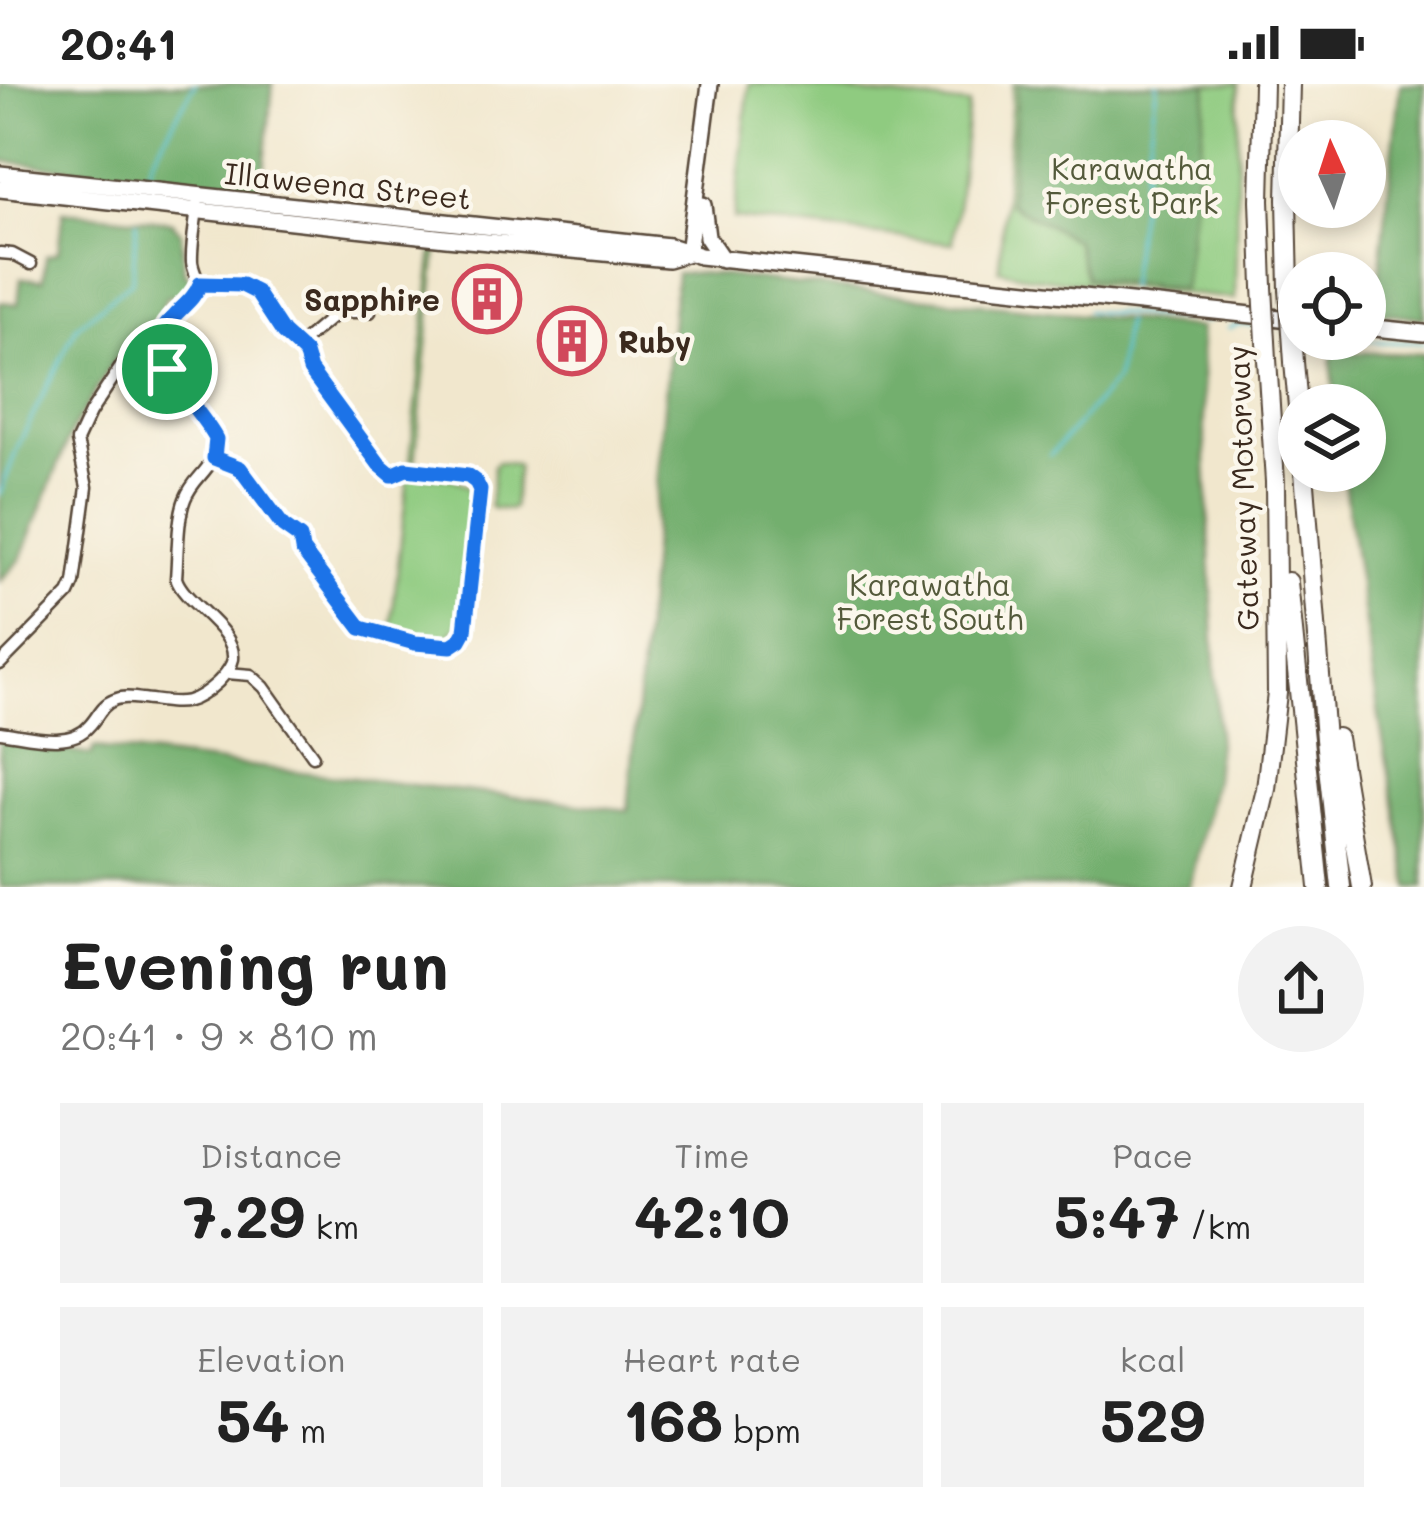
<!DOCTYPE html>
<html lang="en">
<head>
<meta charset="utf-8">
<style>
  body { margin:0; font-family:Mali,sans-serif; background:#f2f2f2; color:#222; height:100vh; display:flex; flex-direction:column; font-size:45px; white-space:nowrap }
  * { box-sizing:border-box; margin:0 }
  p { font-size:39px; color:#767676 }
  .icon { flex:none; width:66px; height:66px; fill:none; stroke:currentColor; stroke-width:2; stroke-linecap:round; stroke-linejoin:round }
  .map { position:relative; height:803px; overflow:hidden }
  .side { display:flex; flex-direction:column; background:#fff; flex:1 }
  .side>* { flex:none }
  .needle { width:78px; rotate:357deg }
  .tools { position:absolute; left:1278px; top:36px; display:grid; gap:24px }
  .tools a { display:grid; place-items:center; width:108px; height:108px; border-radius:50%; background:#fff; box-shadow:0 6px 18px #0003; font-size:60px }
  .pin { position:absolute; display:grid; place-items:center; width:102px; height:102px; color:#fff; margin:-51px; border:6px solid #fff; border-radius:50%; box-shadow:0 3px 12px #0007 }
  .round { display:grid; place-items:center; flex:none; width:126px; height:126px; border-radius:63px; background:#f2f2f2 }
  .overview { display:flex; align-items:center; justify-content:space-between; height:204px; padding:0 60px }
  h1 { font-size:66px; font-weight:700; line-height:90px }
  .figures { display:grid; grid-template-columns:repeat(3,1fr); gap:18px; height:204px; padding:12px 60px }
  .figures div { display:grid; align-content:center; border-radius:0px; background:#f2f2f2; text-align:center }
  .figures b { font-size:60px; font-weight:700 }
  .figures small { font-size:33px; font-weight:400 }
  .figures p { font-size:33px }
  .status { display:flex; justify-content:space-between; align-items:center; height:84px; padding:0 60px; background:#fff; direction:ltr }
  .status svg { height:33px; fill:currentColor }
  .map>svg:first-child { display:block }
  .green { fill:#8fcb80; stroke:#657a4f; stroke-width:3 }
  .forest { fill:#73af6e; stroke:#576c46; stroke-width:3 }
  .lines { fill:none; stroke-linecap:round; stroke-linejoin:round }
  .stream { stroke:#59c3d4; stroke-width:3 }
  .street-casing { stroke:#564638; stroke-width:15 }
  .secondary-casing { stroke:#564638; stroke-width:20 }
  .highway-casing { stroke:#564638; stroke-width:22 }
  .street { stroke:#fff; stroke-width:10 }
  .secondary { stroke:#fff; stroke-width:15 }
  .highway { stroke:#fff; stroke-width:18 }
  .highway-bridge-casing { stroke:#564638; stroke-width:22; stroke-linecap:butt }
  .highway-bridge { stroke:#fff; stroke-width:18 }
  .route-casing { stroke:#fff; stroke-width:24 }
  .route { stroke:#1a73e8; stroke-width:15 }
  .labels { text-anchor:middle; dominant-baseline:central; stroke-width:9; stroke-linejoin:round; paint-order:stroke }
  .park-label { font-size:30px; fill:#545a3b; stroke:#fbf7ec }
  .street-label { font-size:30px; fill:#3b2a1e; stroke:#fbf7ec }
  .poi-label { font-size:30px; font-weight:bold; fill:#3b2a1e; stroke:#fbf7ec; text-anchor:end }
</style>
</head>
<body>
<div class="status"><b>20:41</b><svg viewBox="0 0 49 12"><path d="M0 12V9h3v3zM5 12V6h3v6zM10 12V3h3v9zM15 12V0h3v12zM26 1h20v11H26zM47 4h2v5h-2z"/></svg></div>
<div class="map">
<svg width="1424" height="803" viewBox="0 0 1424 803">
  <rect width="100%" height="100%" fill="#fbf7ec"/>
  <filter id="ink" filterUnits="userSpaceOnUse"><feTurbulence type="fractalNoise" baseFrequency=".00833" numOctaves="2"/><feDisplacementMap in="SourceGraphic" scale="24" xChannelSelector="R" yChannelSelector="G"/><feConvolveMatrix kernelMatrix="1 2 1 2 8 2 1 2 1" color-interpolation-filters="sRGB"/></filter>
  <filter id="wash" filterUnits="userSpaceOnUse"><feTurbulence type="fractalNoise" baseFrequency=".004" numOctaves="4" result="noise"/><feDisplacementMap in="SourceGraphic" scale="48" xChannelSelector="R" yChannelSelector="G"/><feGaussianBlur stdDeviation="2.7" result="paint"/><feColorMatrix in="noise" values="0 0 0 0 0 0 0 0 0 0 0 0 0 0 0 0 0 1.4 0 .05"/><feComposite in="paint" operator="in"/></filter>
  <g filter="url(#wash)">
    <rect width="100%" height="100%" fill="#f1e7cd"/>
    <path class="green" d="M 749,0 L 774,0 L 969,21 L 953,159 L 734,135 Z
      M 1013,0 L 1239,0 L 1235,215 L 1029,193 L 999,185 Z
      M 433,166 L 437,166 L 415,378 L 410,377 Z
      M 497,378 L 514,380 L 517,383 L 513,424 L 510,426 L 492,424 L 490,421 L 494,381 Z
      M 408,392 C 429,393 458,389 471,407 L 459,541 L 447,554 L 391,545 Z"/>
    <path class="forest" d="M 0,0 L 273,0 L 262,106 L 0,77 Z
      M 1018,0 L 1208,0 L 1183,205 L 1086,194 L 1075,156 L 1009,120 Z
      M 1400,0 L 1424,0 L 1424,234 L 1375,228 Z
      M 63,127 L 172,138 L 181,148 L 184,188 L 190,194 L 190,202 L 182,210 L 166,213 L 151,250 L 135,257 L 111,282 L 73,344 L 21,475 L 0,497 L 0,218 L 18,220 L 21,194 L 43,196 L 46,172 L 58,168 Z
      M 676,189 L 702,189 L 1200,244 L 1218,646 L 1214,696 L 1190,803 L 0,803 L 0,656 L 92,671 L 94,664 L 628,726 Z
      M 1335,268 L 1424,270 L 1424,803 L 1410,803 L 1381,645 L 1347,420 L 1343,387 L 1365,387 L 1365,321 L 1336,321 L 1331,277 Z"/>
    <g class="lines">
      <path class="stream" d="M 148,89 L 152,75 L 195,0
        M 1128,204 L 1157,0
        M 1086,227 L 1186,235
        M 1197,236 L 1207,238
        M 1229,244 L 1239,240 L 1255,242
        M 1354,255 C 1379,260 1399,257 1424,259
        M 1050,371 L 1116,296 L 1125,237
        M 0,410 L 19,360 L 77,242 L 132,197 L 137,137"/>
    </g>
  </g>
  <g filter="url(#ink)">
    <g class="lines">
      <defs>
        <path id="street" d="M 0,169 L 12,170 L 31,180
          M 199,199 C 215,200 243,196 256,208 C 267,218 272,237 282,248 C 298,266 302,260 310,286 L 379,380 L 392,391 C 409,384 448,385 466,392 C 476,395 476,398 480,407 L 465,547 L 460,557 L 451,562 L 415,559 L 361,544 L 302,466 L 300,454 L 283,442 L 240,384 L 214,374
          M 299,261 L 338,228 L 370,228
          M 0,580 L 69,510 L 74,499 L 87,403 L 77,357 L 90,329 L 124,278 L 140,267 L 160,263
          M 227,589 L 251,591 L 264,603 L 313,672
          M 0,648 C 26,651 70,665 89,642 C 98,633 101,621 114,616 C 123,612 133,614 142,615 C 178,619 189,625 218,598 C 224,591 231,585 233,575 C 236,544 184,520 176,494 C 178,471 177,435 185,415 C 195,389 216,387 216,355 C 203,329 164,293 160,267 C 155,234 191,229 198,205 C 200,196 193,188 192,178 C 191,157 197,134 198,112"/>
        <path id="secondary" d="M 0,90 L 669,162 L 700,172 L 1299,236
          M 0,105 L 446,154 L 668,175 L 688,169
          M 703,121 L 707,153 L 722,175
          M 688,169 L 710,0
          M 1365,243 L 1424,249"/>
        <path id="highway" d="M 1263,0 L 1260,116 L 1263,203
          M 1289,205 L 1287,115 L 1290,0
          M 1294,278 L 1299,334
          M 1304,387 L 1325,655 L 1341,803
          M 1288,498 L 1319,803
          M 1337,654 L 1362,803
          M 1243,803 L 1266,705 L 1277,609 L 1275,398 L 1267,275"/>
      </defs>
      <use href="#street" class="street-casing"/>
      <use href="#secondary" class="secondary-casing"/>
      <use href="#highway" class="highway-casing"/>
      <use href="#street" class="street"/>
      <use href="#secondary" class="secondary"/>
      <use href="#highway" class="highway"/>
      <defs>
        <path id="highway-bridge" d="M 1263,203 L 1267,275
          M 1289,205 L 1294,278"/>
      </defs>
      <use href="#highway-bridge" class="highway-bridge-casing"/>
      <use href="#highway-bridge" class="highway-bridge"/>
    </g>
  </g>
  <g class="lines" filter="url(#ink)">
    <defs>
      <path id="route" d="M 200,200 L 242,201 L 256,208 L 283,249 L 305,269 L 310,286 L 379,380 L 392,391 L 406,385 L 468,392 L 476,398 L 480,406 L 465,547 L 460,556 L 451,562 L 415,559 L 361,544 L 302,466 L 300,454 L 283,442 L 240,384 L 214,374 L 216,355 C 201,325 147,279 164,245 C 174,227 193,219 200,200 Z"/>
    </defs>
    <use href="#route" class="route-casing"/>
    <use href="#route" class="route"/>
  </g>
  <defs>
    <symbol id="building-ring" viewBox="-11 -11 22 22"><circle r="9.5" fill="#fbf7ec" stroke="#d1495b" stroke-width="1.5"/><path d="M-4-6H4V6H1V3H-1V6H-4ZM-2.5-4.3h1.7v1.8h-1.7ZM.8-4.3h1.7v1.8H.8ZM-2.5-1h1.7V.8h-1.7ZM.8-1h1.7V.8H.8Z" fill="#d1495b"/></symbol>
  </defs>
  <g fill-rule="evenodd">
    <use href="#building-ring" x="449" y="177" width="76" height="76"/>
    <use href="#building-ring" x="534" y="219" width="76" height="76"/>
  </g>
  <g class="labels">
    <g class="park-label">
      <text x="1132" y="84">Karawatha<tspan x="1132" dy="34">Forest Park</tspan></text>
      <text x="930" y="500">Karawatha<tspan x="930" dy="34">Forest South</tspan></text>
    </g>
    <g class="street-label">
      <text transform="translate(348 101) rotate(6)">Illaweena Street</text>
      <text transform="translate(1242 404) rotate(-92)">Gateway Motorway</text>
    </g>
    <g class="poi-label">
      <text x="440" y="215">Sapphire</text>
      <text x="618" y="257" text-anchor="start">Ruby</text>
    </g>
  </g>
</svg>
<div class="tools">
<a><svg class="needle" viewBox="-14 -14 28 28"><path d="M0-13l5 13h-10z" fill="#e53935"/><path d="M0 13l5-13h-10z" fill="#767676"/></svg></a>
<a><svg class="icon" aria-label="locate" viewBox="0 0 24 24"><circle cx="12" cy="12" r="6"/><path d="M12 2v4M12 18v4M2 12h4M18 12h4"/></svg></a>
<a><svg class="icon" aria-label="layers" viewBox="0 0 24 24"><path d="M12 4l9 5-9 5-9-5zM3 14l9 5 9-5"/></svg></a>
</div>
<div class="pin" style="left:167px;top:285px;background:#1e9e55"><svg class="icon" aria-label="arrive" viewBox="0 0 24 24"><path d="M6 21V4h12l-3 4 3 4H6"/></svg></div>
</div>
<section class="side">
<div class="overview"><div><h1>Evening run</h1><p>20:41 · 9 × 810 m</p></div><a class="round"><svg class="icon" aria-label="share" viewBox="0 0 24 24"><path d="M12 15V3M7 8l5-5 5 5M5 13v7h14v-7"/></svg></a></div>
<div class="figures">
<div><p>Distance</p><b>7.29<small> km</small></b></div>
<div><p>Time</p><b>42:10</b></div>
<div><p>Pace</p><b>5:47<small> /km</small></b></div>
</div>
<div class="figures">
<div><p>Elevation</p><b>54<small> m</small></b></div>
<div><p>Heart rate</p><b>168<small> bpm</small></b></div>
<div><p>kcal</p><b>529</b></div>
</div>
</section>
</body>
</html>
